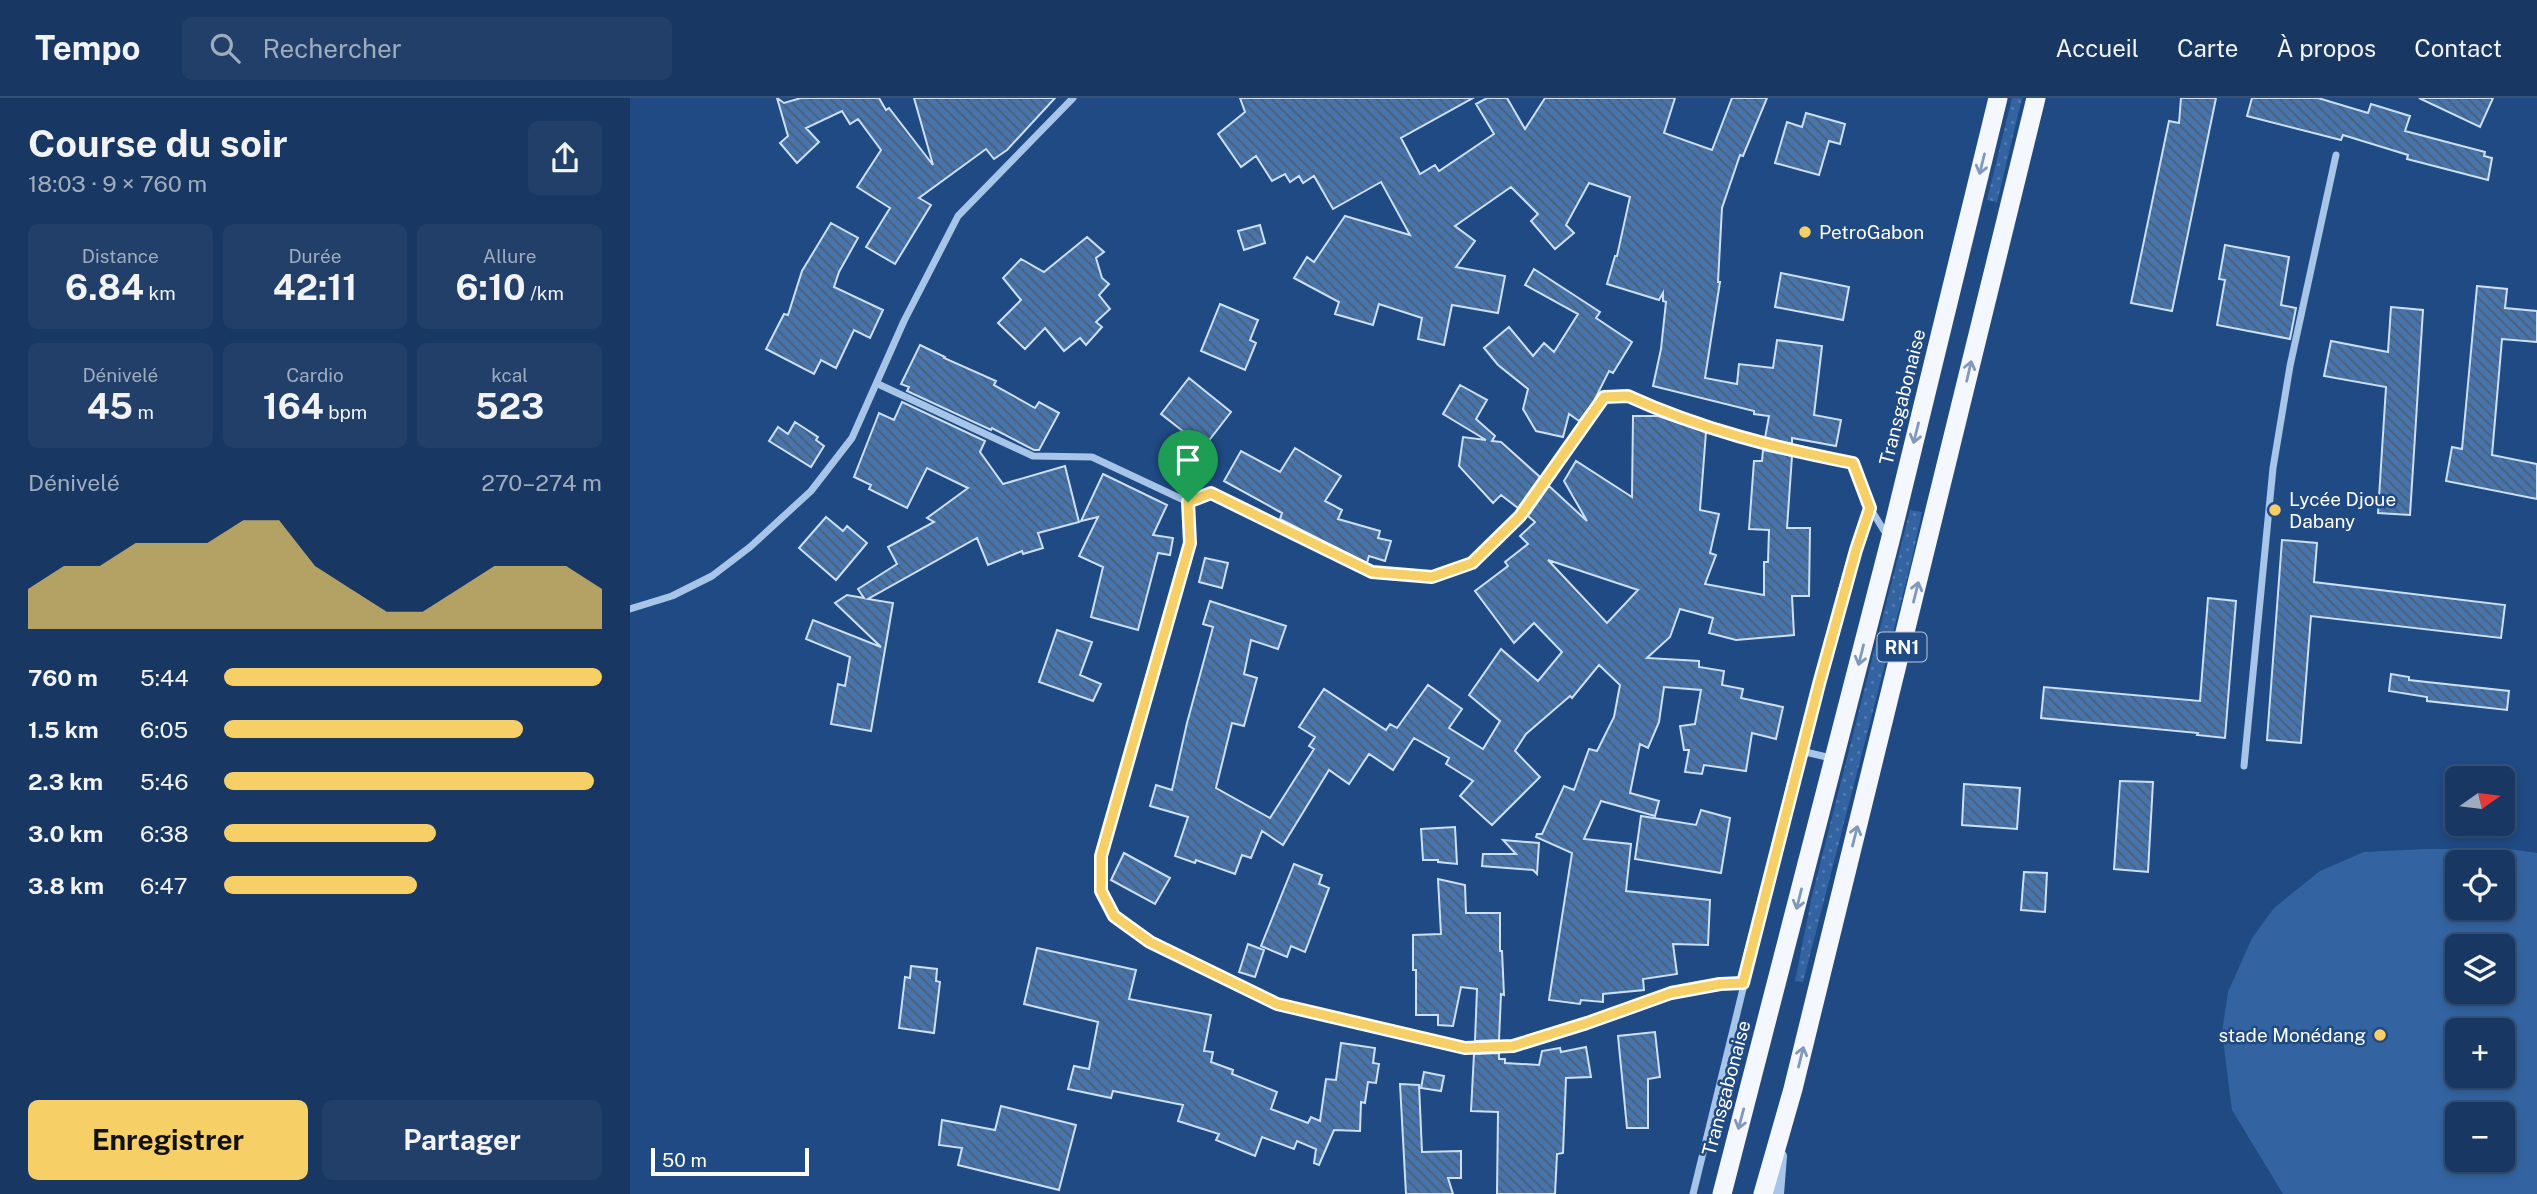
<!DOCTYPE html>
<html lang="fr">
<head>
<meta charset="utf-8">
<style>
  body { margin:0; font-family:"Public Sans",sans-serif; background:#213f69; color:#f1f3f6; height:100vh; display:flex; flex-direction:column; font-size:26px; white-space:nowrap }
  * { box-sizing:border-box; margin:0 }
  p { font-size:23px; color:#9facbe }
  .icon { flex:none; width:38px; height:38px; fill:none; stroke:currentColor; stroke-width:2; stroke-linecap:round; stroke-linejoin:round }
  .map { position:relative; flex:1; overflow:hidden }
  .sheet { display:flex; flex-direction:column; background:#183863; width:630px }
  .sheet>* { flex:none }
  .needle { width:46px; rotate:76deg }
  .buttons { position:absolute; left:1815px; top:668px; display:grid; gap:14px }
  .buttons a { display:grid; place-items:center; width:70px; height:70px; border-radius:10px; background:#183863; box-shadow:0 4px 10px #0003,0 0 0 2px #365278; font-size:35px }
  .scale { position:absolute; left:21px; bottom:18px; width:158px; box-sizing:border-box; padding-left:7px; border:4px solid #fff; border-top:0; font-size:19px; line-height:24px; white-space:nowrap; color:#fff; -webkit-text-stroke:5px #204a84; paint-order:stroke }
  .pin { position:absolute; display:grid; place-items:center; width:60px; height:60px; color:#fff; margin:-72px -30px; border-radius:50% 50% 50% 0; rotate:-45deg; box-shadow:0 0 7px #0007 }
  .pin .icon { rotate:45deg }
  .round { display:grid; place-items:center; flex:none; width:74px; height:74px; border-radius:10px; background:#213f69 }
  .overview { display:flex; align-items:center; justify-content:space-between; height:119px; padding:0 28px }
  h1 { font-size:38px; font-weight:700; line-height:52px }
  .stats { display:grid; grid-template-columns:repeat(3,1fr); gap:10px; height:119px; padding:7px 28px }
  .stats div { display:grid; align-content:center; border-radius:10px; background:#213f69; text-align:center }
  .stats b { font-size:35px; font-weight:700 }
  .stats small { font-size:19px; font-weight:400 }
  .stats p { font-size:19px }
  .chart { height:196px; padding:14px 28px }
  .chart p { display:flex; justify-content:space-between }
  .chart svg { width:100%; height:126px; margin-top:7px; fill:#f7cf67; opacity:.7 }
  .action { display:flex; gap:14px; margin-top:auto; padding:14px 28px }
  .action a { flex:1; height:80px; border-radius:10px; background:#f7cf67; color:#111; font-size:28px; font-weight:700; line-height:80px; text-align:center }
  .action a+a { background:#213f69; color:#f1f3f6 }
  ul { padding:0 28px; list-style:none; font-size:23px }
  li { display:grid; grid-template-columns:112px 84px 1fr; align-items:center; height:52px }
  li i { height:18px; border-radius:9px; background:#f7cf67 }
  header { display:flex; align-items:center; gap:42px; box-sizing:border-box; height:98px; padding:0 35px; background:#183863; border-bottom:2px solid #365278 }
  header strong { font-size:33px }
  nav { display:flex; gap:38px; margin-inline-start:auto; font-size:24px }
  .search { width:490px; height:63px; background:#213f69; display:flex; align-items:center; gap:18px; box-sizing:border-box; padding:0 24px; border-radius:10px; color:#9facbe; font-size:26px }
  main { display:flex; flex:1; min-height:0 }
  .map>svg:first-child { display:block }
  .grass { fill:url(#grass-dots) }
  .pitch { fill:#3364a1; fill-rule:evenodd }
  .building { fill:url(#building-back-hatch); stroke:#cbdff7; stroke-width:2; fill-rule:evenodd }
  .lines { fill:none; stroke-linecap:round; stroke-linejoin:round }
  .minor { stroke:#a7c4e9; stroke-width:7 }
  .tertiary { stroke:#a7c4e9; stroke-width:12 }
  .trunk { stroke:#f4f8fe; stroke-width:19 }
  .oneway { stroke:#7f98bb }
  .route-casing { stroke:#fff; stroke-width:14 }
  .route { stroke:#f7cf67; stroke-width:9 }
  .poi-dot { fill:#f7cf67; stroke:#204a84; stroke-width:2.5 }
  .labels { text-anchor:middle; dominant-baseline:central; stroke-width:5; stroke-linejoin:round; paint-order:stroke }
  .shield { fill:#204a84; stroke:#bcc9da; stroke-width:2 }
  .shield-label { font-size:18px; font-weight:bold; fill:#fff }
  .poi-label { font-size:19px; fill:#fff; stroke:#204a84; text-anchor:start }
  .street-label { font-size:19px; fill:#fff; stroke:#204a84 }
</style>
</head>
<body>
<header>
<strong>Tempo</strong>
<div class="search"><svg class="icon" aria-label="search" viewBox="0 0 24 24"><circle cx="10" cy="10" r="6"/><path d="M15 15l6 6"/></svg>Rechercher</div>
<nav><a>Accueil</a><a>Carte</a><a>À propos</a><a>Contact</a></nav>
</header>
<main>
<section class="sheet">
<div class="overview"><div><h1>Course du soir</h1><p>18:03 · 9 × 760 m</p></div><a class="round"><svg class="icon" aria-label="share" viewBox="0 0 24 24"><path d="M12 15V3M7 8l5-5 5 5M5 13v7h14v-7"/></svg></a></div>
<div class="stats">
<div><p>Distance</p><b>6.84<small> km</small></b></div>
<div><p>Durée</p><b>42:11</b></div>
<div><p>Allure</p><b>6:10<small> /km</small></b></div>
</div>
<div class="stats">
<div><p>Dénivelé</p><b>45<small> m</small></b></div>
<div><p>Cardio</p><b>164<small> bpm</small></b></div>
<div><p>kcal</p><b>523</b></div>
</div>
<div class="chart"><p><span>Dénivelé</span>270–274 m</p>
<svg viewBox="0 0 160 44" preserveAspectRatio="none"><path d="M0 44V30L10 22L20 22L30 14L40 14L50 14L60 6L70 6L80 22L90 30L100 38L110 38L120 30L130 22L140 22L150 22L160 30V44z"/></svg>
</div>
<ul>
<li><b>760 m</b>5:44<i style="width:100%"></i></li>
<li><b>1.5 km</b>6:05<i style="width:79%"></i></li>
<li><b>2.3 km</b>5:46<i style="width:98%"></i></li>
<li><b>3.0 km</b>6:38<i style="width:56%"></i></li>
<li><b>3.8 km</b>6:47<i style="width:51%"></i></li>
</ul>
<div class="action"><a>Enregistrer</a><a>Partager</a></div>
</section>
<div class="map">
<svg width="1907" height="1096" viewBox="0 0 1907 1096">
  <defs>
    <pattern id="grass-dots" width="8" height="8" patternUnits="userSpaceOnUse" patternTransform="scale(1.75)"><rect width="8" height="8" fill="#3364a1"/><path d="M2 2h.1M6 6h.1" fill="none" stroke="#527baf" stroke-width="1.8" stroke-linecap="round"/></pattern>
    <pattern id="building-back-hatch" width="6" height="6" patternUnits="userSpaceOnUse" patternTransform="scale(1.75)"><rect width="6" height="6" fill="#4874ac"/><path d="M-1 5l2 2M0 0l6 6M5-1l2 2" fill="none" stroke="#4a5e77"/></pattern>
  </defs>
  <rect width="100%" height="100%" fill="#204a84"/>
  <path class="grass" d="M 1382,0 L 1392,0 L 1367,104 L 1357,102 Z
    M 1280,412 L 1292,414 L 1281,465 L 1173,884 L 1165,883 L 1182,798 Z"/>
  <path class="pitch" d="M 1797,751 L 1879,751 L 1907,755 L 1907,1096 L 1653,1096 L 1602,1012 L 1592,934 L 1598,894 L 1622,840 L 1644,810 L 1690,773 L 1734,754 ZM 1827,765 L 1872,765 L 1872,810 L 1827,810 ZM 1827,849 L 1872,849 L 1872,894 L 1827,894 ZM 1827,933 L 1872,933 L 1872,978 L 1827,978 ZM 1827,1017 L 1872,1017 L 1872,1062 L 1827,1062 Z"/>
  <path class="building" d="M 147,0 L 154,5 L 171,0 L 249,0 L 256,12 L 259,10 L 303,67 L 284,0 L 425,0 L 377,52 L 364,61 L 356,51 L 289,100 L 301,107 L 265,166 L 236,149 L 260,110 L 227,89 L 251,52 L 228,21 L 220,26 L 212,13 L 176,30 L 189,44 L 167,65 L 150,45 L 158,38 Z
    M 610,0 L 843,0 L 771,40 L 790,76 L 805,67 L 809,73 L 864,36 L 846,6 L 857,0 L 877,0 L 895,31 L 915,0 L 1045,0 L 1034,35 L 1082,52 L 1102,0 L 1137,0 L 1113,58 L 1110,57 L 1092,110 L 1088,184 L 1090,184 L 1075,280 L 1107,286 L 1109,266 L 1143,270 L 1147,242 L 1192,248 L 1184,317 L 1211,322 L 1206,348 L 1162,340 L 1162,346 L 1135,340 L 1139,318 L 1124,316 L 1124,313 L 1023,288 L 1031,251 L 1036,204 L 1033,203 L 1033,195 L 1029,202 L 977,186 L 985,158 L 987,158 L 1000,99 L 959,85 L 936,127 L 944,135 L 925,151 L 901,123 L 908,116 L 881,89 L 825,128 L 845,143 L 826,169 L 875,178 L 868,215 L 822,207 L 814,247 L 788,241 L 792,220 L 749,206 L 743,227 L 705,216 L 709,204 L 664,180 L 677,159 L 684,164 L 715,118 L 780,137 L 751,84 L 703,111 L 684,78 L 673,85 L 669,78 L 660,84 L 655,76 L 642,83 L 626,58 L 611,69 L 588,36 L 615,14 Z
    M 1551,0 L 1586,0 L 1542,213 L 1501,205 L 1539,23 L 1549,25 Z
    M 1622,0 L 1688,0 L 1738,15 L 1741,6 L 1780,18 L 1775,33 L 1855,54 L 1854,58 L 1862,60 L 1858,82 L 1777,61 L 1778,57 L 1713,37 L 1711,42 L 1617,18 Z
    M 1789,0 L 1863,0 L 1850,29 Z
    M 1176,15 L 1215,26 L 1210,46 L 1199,43 L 1189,77 L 1145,65 L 1157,24 L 1172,29 Z
    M 201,125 L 228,140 L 209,174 L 204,189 L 253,212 L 240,240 L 224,232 L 206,270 L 191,262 L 184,276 L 136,251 L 154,216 L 158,217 L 172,173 Z
    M 630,127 L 635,145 L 614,152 L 608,133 Z
    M 457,139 L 474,154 L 466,160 L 472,180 L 479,186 L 469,197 L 480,211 L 466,224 L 472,229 L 456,247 L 450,240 L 434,253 L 415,230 L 395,251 L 368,225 L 391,202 L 373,180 L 391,161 L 414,174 Z
    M 1595,147 L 1659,159 L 1651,207 L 1666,210 L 1660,241 L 1587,227 L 1595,182 L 1589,181 Z
    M 904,171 L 970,214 L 966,220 L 1002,244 L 983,275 L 979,273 L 963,305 L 949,323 L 939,316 L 933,339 L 906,333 L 893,311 L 898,291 L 868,267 L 854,250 L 879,229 L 903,258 L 914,245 L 924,254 L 948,216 L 895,187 Z
    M 1151,175 L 1219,189 L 1213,222 L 1145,209 Z
    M 1847,188 L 1877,191 L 1875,210 L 1907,213 L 1907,244 L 1872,241 L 1862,357 L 1907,366 L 1907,401 L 1816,383 L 1822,349 L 1832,351 Z
    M 590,206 L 628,222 L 620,242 L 626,245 L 615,272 L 571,253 Z
    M 1761,209 L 1793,212 L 1780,417 L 1748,415 L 1756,289 L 1694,278 L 1701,243 L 1758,254 Z
    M 290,247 L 315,259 L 314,260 L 366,283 L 364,287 L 405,310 L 409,304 L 429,315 L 409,352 L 404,352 L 362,330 L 361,332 L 277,293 L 279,289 L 271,286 Z
    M 559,280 L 601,314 L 570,354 L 551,339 L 554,334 L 531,316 Z
    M 830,287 L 857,302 L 846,321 L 865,338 L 862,343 L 871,344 L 910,379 L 888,410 L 871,397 L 863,405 L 829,368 L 833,339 L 856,342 L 813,316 Z
    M 272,304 L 355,343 L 350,354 L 373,386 L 435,368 L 449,424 L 408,435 L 413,450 L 393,456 L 392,453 L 358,467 L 347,440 L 238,501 L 263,505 L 241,633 L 201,626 L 208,586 L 215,588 L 220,559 L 176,541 L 183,522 L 251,549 L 205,505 L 217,497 L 234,500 L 228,491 L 267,466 L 258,449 L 304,424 L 297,420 L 338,390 L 297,370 L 277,410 L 239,391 L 241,387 L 224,379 L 249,315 L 264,322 Z
    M 1003,318 L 1028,318 L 1076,334 L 1070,412 L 1089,416 L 1080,455 L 1086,457 L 1075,486 L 1134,497 L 1134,464 L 1138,464 L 1139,432 L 1119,431 L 1124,363 L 1132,363 L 1133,352 L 1162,358 L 1157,430 L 1180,430 L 1179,498 L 1162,498 L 1164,537 L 1106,542 L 1079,535 L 1083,520 L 1050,511 L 1040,539 L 1017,560 L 1069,563 L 1069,569 L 1094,573 L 1092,587 L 1113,591 L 1111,600 L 1153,609 L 1146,641 L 1122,635 L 1116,673 L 1074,667 L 1072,676 L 1055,674 L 1059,652 L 1054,652 L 1050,628 L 1065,626 L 1071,592 L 1034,589 L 1029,624 L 1018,650 L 1010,646 L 1000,695 L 1029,703 L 1025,718 L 971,703 L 954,741 L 1001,746 L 996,793 L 1080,802 L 1078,847 L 1043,846 L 1047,876 L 1013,881 L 1014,892 L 973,896 L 973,904 L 951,902 L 950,906 L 919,902 L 942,755 L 906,739 L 907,736 L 912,736 L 934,688 L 944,692 L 959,651 L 967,653 L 984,619 L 990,587 L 969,567 L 942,600 L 940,598 L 896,636 L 885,653 L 910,679 L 862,727 L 830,698 L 843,683 L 816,666 L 819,660 L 784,640 L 763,672 L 739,656 L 719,686 L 699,672 L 653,747 L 632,733 L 621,760 L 612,757 L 605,776 L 566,762 L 565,765 L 545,758 L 558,719 L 520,708 L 526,687 L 542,692 L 557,625 L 583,529 L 573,526 L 580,503 L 656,528 L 648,551 L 621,542 L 614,576 L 627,580 L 614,628 L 602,625 L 586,690 L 640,720 L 684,651 L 679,648 L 685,639 L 669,629 L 694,591 L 756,632 L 760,626 L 767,630 L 798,587 L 832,611 L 819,630 L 853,651 L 870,623 L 839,597 L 871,551 L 908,583 L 932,554 L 904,525 L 884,545 L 845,493 L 878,468 L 875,464 L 898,446 L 890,438 L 905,424 L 898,418 L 919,388 L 957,423 L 934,383 L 946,363 L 1002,399 ZM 918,462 L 1008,492 L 977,525 Z
    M 165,324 L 188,339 L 186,342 L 194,348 L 181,369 L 139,343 L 148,329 L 158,336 Z
    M 665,350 L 711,378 L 695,403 L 712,412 L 708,421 L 750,433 L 748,440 L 761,443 L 755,463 L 739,458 L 737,465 L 697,445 L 650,421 L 652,415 L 594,383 L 611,353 L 650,374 Z
    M 473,376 L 537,407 L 523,437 L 543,440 L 540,457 L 528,455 L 508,532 L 461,519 L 473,469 L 449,458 L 468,419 L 451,423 Z
    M 196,419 L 213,433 L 217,428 L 237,445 L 206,482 L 169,450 Z
    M 1652,442 L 1687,445 L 1684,484 L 1875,507 L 1871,540 L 1681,518 L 1671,645 L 1637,642 Z
    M 575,460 L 598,465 L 592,490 L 569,484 Z
    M 1578,500 L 1606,503 L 1595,640 L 1567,637 L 1568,635 L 1411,620 L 1414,589 L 1570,603 Z
    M 427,532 L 462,544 L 450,577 L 471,586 L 463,603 L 409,584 Z
    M 1761,576 L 1779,579 L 1779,582 L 1879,593 L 1877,612 L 1797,603 L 1797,599 L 1759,593 Z
    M 1490,683 L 1523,684 L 1518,774 L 1484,771 Z
    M 1334,686 L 1390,690 L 1387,731 L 1332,727 Z
    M 1071,712 L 1100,720 L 1091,775 L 1005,761 L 1011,718 L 1066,727 Z
    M 825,729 L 827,766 L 808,764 L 808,762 L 793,762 L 791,731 Z
    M 873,742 L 909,745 L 907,776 L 903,772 L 852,768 L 853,756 L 886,756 Z
    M 494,755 L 540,780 L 525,806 L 481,782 Z
    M 664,766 L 692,777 L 689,786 L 699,790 L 675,854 L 661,848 L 657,859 L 631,848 Z
    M 1394,774 L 1417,775 L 1415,814 L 1391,812 Z
    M 808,781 L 835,787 L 836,815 L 870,815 L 870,853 L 872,853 L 874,897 L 871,896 L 869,942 L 845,943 L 847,891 L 831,889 L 823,928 L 808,927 L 808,917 L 786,917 L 786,872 L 783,872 L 783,837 L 811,836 Z
    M 618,846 L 634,852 L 625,879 L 609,874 Z
    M 407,850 L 506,872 L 499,901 L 581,917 L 574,953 L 583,954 L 581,964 L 603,972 L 602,976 L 647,994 L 641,1011 L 678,1025 L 681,1019 L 690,1023 L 696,981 L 706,982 L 711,945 L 745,950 L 743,965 L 749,966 L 746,985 L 738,984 L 735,1005 L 731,1004 L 730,1033 L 704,1032 L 689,1067 L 684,1065 L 686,1051 L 667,1043 L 664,1051 L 632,1039 L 625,1058 L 586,1042 L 589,1036 L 548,1023 L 553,1007 L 483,993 L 481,1000 L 438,991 L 444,968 L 459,971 L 468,924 L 394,906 Z
    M 281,868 L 307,871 L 306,883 L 310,884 L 304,935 L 269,930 L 275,879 L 280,880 Z
    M 1025,934 L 1030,979 L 1018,981 L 1018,1030 L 997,1030 L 988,938 Z
    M 956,949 L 961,979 L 936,980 L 933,1055 L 927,1056 L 925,1096 L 867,1096 L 868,1014 L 841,1013 L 844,956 L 869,955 L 869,961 L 875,961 L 875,965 L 909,967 L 912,953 L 930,950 L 931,954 Z
    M 794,974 L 814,978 L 811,993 L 791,990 Z
    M 770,986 L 789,987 L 792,1054 L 831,1053 L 831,1080 L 818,1080 L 823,1096 L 776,1096 Z
    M 371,1008 L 446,1027 L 429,1092 L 328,1067 L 332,1050 L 309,1047 L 312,1022 L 365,1032 Z"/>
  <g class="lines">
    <path class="minor" d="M 248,286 L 403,358 L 462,359 L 558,404
      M 0,511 L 42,498 L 82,478 L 120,449 L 181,393 L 222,340 L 274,223 L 328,118 L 443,0
      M 1171,653 L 1201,660
      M 1614,668 L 1643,370 L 1660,268 L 1706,57
      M 1113,885 L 1041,895 L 957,925 L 883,948 L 835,950 L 647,906 L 520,844 L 484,818 L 471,793 L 471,758 L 560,445 L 558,404 L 581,395 L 742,474 L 802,479 L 842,465 L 890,418 L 974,299 L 998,298 L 1029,312 L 1117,342 L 1223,365 L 1240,410 L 1258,439
      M 1063,1096 L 1171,653 L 1226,451 L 1240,410"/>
    <path class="tertiary" d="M 1148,1096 L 1151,1058"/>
    <path class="trunk" d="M 1092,1096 L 1260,443 L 1368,0
      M 1133,1096 L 1163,991 L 1406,0"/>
  </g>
  <defs><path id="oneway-shaft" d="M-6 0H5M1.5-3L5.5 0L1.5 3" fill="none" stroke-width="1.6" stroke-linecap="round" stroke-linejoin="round" transform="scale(1.75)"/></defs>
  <g class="oneway">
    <use href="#oneway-shaft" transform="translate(1352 66) rotate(104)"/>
    <use href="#oneway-shaft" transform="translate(1339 273) rotate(-77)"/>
    <use href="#oneway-shaft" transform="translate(1286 335) rotate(104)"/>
    <use href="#oneway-shaft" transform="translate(1286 494) rotate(-76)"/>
    <use href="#oneway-shaft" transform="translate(1231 557) rotate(104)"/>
    <use href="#oneway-shaft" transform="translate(1225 738) rotate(-76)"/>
    <use href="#oneway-shaft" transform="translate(1169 801) rotate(104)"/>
    <use href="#oneway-shaft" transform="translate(1171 959) rotate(-76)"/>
    <use href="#oneway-shaft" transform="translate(1111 1021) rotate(105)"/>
  </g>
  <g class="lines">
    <defs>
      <path id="route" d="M 998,298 C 1070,331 1146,350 1223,365 L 1240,410 L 1226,452 L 1189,586 L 1113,885 L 1090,886 L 1041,895 L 957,925 L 883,948 L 835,950 L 647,906 L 520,844 L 484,818 L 471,793 L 471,758 L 560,445 L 558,404 L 581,395 L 742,474 L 802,479 L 842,465 L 890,418 L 974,299 Z"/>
    </defs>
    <use href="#route" class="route-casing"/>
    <use href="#route" class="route"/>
  </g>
  <g class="poi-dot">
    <circle cx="1175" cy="134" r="7"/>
    <circle cx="1645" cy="412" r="7"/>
    <circle cx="1750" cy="937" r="7"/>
  </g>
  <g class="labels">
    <rect class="shield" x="1247.5" y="534.5" width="49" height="29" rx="5"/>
    <g class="shield-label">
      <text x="1272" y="549">RN1</text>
    </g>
    <g class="poi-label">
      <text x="1189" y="134">PetroGabon</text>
      <text x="1659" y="401">Lycée Djoue<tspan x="1659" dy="22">Dabany</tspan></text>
      <text x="1736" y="937" text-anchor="end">stade Monédang</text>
    </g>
    <g class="street-label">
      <text transform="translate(1272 299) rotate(-76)">Transgabonaise</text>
      <text transform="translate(1096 990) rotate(-75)">Transgabonaise</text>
    </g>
  </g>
</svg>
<div class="buttons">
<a><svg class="needle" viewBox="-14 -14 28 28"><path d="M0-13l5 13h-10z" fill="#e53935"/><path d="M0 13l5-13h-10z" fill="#9facbe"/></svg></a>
<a><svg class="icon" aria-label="locate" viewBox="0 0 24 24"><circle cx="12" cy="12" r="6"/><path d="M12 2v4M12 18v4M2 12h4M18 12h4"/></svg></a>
<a><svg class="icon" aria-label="layers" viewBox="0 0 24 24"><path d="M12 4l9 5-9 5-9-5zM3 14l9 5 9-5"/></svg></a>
<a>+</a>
<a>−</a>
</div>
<div class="scale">50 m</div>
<div class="pin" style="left:558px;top:404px;background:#1e9e55"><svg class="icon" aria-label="arrive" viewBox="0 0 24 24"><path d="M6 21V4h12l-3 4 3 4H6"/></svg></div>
</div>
</main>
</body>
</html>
